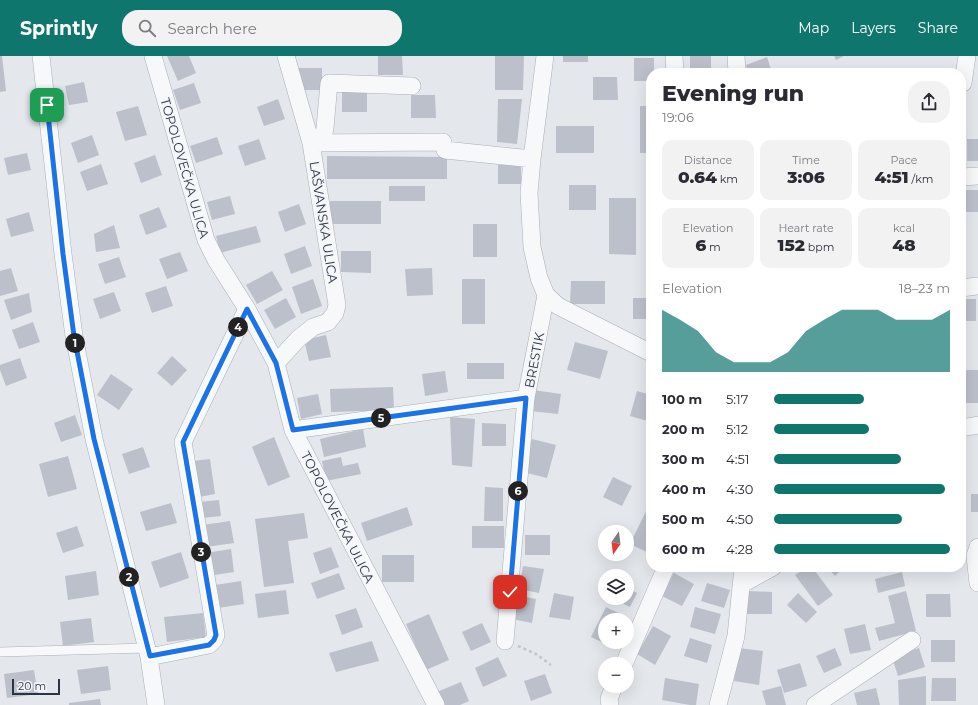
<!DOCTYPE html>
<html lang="en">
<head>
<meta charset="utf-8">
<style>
  body { margin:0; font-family:Montserrat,sans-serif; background:#f2f2f3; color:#2b2b33; height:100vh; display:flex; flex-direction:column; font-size:15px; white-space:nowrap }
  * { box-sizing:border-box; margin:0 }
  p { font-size:13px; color:#7c7c81 }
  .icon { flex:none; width:22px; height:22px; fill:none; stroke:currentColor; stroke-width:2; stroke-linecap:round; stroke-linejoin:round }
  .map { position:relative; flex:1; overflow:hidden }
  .panel { position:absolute; left:646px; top:12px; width:320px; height:504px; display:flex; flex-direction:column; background:#fff; border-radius:16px; box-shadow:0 4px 16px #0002 }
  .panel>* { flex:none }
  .needle { width:26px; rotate:194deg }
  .tools { position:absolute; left:598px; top:469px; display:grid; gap:8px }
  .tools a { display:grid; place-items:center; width:36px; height:36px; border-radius:50%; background:#fff; box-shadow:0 4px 16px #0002; font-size:20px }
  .scale { position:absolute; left:12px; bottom:10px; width:48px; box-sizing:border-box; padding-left:4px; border:2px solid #2b3445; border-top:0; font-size:11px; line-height:14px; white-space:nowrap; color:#2b3445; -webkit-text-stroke:3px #f4f6f9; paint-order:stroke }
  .pin { position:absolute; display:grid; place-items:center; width:34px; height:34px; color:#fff; margin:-17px; border-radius:8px; box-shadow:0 2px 6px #0006 }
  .km { position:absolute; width:20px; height:20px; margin:-10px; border-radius:50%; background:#222; color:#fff; font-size:11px; line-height:20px; text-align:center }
  .round { display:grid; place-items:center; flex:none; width:42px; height:42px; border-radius:16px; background:#f2f2f3 }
  .overview { display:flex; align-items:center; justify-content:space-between; height:68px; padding:0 16px }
  h1 { font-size:22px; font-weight:800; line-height:30px }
  .figures { display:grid; grid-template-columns:repeat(3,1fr); gap:6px; height:68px; padding:4px 16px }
  .figures div { display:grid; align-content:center; border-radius:10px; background:#f2f2f3; text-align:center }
  .figures b { font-size:17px; font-weight:800 }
  .figures small { font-size:11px; font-weight:400 }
  .figures p { font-size:11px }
  .chart { height:112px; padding:8px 16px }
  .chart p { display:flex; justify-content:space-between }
  .chart svg { width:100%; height:72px; margin-top:4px; fill:#0f766e; opacity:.7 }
  ul { padding:0 16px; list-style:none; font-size:13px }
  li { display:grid; grid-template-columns:64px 48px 1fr; align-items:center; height:30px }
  li i { height:10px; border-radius:5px; background:#0f766e }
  header { display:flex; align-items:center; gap:24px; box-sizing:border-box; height:56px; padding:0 20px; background:#0f766e; color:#fff }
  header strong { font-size:19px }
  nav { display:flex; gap:22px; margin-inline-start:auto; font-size:14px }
  .search { width:280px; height:36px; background:#f2f2f3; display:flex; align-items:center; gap:10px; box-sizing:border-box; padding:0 14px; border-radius:16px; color:#7c7c81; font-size:15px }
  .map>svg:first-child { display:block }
  .building { fill:#bbc0ca }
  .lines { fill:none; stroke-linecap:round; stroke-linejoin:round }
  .service-casing { stroke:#a9aeb7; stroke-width:10 }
  .minor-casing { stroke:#a9aeb7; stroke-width:18 }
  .path { stroke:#c2c5cb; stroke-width:2.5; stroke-dasharray:3 3; stroke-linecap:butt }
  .service { stroke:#f7f8fa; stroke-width:9 }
  .minor { stroke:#f7f8fa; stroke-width:17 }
  .route-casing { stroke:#fff; stroke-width:8 }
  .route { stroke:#1a73e8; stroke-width:5 }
  .labels { text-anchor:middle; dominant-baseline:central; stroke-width:3; stroke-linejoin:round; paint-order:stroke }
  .street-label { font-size:13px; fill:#2b3445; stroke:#f4f6f9 }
</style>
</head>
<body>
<header>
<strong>Sprintly</strong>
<div class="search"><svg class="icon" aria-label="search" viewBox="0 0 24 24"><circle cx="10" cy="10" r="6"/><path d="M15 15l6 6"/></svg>Search here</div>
<nav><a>Map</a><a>Layers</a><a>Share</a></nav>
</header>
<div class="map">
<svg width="978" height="649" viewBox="0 0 978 649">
  <rect width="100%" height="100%" fill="#e4e7ec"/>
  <path class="building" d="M 0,0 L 2,0 L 6,35 L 0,36 Z
    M 167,0 L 189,0 L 196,17 L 178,25 Z
    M 378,0 L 402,0 L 403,19 L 378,19 Z
    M 495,0 L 524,0 L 523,34 L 495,34 Z
    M 563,0 L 588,0 L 588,6 L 563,6 Z
    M 690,0 L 711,0 L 711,17 L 690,17 Z
    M 834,0 L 844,0 L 836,4 Z
    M 767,1 L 772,17 L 748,17 L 746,9 Z
    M 634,2 L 654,2 L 654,17 L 651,17 L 651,25 L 634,25 Z
    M 298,12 L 322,12 L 322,34 L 298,34 Z
    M 593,21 L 617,21 L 618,44 L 593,44 Z
    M 84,26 L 88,46 L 69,49 L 65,30 Z
    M 194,27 L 201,47 L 180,54 L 173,34 Z
    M 342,34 L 367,34 L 367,56 L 342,56 Z
    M 411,39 L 435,39 L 436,62 L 411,62 Z
    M 278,43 L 285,63 L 264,70 L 257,51 Z
    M 498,43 L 522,43 L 517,88 L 497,86 Z
    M 138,50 L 147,79 L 125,85 L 116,56 Z
    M 640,50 L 651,50 L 651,97 L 640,97 Z
    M 556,70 L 594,70 L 594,97 L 556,97 Z
    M 92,79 L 99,99 L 78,107 L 71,87 Z
    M 217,81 L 223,98 L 196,107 L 190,90 Z
    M 259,83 L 266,103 L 245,110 L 238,90 Z
    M 967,83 L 978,83 L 978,105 L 967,105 Z
    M 27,97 L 31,114 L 8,119 L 4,102 Z
    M 155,99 L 162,119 L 141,127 L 134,107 Z
    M 327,100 L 447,101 L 447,123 L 327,123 Z
    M 101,108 L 108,128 L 87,135 L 80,116 Z
    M 498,109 L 521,109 L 521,128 L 498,128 Z
    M 569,129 L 596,129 L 596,154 L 569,154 Z
    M 389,130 L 425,130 L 425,145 L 389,145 Z
    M 961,134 L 978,134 L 978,156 L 961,156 Z
    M 230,140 L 235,158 L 212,164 L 207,146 Z
    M 609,142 L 636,142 L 636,199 L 609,198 Z
    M 330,145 L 381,145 L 381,168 L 330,168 Z
    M 299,148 L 306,168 L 285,176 L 278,156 Z
    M 159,151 L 167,171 L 146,179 L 139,159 Z
    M 29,156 L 34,175 L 11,181 L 6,163 Z
    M 473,168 L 497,168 L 497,201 L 473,201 Z
    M 114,169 L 120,192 L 96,196 L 94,178 Z
    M 256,170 L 261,186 L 220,197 L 216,180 Z
    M 305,190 L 312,210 L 291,218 L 284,198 Z
    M 341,195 L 371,195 L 371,217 L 341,216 Z
    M 180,196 L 188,215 L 167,223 L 159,203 Z
    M 119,201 L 126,221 L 105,228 L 98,208 Z
    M 11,212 L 18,235 L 0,240 L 0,215 Z
    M 432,212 L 433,239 L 407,240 L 405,213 Z
    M 272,215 L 283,234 L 257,248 L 246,229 Z
    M 313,223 L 322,250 L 301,258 L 292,231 Z
    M 462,223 L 485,223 L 485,268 L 462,268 Z
    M 571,225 L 605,225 L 605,248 L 570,248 Z
    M 166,230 L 173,250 L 152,257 L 145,237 Z
    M 114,236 L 121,255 L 100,263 L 93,243 Z
    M 29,237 L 32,256 L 11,264 L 4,244 Z
    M 286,242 L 296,261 L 275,273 L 264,254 Z
    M 633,242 L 651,242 L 651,263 L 633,263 Z
    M 961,243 L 976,243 L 976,265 L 961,265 Z
    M 33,266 L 40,286 L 19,293 L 12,274 Z
    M 326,279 L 331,301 L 309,305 L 304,284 Z
    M 575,286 L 608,295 L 600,323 L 567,314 Z
    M 172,300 L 187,314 L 172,330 L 157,317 Z
    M 20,302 L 27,322 L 6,330 L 0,314 L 0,309 Z
    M 467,307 L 504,307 L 504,323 L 467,323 Z
    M 961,314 L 978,314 L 978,347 L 963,347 Z
    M 445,315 L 448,336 L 425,340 L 422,318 Z
    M 111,318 L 133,333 L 119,354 L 97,339 Z
    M 393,331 L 394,354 L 331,356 L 330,333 Z
    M 533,334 L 561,338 L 558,358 L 530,355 Z
    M 637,335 L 651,339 L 651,366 L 630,360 Z
    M 318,338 L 322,358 L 301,363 L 297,342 Z
    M 75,359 L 82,379 L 61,386 L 54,367 Z
    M 450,361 L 475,363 L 472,411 L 452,409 Z
    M 482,367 L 506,368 L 506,390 L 482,390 Z
    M 363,373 L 366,391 L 324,401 L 320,383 Z
    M 274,381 L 290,421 L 268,430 L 252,391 Z
    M 532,383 L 556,389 L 547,422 L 523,416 Z
    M 143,391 L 150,411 L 129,418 L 122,398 Z
    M 68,400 L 77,433 L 48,441 L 39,408 Z
    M 341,401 L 343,410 L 358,407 L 361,418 L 326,425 L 322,405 Z
    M 210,403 L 215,438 L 199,441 L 193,405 Z
    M 613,421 L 632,430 L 622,450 L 603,441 Z
    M 485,431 L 503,432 L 503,465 L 484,465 Z
    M 971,438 L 978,438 L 978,456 L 971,456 Z
    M 219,444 L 221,460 L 203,462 L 200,446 Z
    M 171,447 L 177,467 L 146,475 L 140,456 Z
    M 650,447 L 651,447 L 651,498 L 630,488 Z
    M 407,451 L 413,469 L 367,485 L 361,467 Z
    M 304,457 L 308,482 L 288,485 L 294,527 L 264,531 L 255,463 Z
    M 230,465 L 234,487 L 206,491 L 203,469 Z
    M 77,470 L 84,490 L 63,497 L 56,477 Z
    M 472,470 L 504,470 L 504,492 L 472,492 Z
    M 525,479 L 550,479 L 550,499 L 525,499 Z
    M 331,491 L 339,511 L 320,518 L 313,497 Z
    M 231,493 L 234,516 L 208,520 L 205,497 Z
    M 181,496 L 189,522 L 160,532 L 151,506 Z
    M 382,499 L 414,499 L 414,526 L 382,526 Z
    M 523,510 L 544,513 L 539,537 L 519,533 Z
    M 807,511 L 812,511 L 833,539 L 818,550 L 795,519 Z
    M 827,511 L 844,511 L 835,520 Z
    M 96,515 L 99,539 L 68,544 L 65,520 Z
    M 902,516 L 905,530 L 878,537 L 875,523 Z
    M 339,517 L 345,533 L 317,543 L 311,527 Z
    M 674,517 L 694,528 L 682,550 L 662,540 Z
    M 241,525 L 244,548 L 218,552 L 215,529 Z
    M 707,527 L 730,534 L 724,552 L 701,545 Z
    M 627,532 L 637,537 L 630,551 L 611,542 L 627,542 Z
    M 286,534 L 289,558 L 258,562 L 255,538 Z
    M 748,535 L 772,536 L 772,558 L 747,558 Z
    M 906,535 L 916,575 L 879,585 L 875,572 L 895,567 L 888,540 Z
    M 554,537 L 574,541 L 570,564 L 549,561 Z
    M 798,537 L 817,556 L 806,567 L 787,549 Z
    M 926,538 L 950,538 L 951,561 L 926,561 Z
    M 516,539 L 536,543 L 532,567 L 512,563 Z
    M 606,551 L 627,561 L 626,564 L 605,564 L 605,586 L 615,586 L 612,591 L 591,581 Z
    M 695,551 L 721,558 L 715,578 L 690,571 Z
    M 356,552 L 363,571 L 342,579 L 335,559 Z
    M 203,557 L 206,581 L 167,586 L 164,561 Z
    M 429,558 L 449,604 L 426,614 L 406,568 Z
    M 91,562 L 94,586 L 63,590 L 60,566 Z
    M 482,567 L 491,586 L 471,595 L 462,576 Z
    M 865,568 L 871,594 L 850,598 L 844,573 Z
    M 653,570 L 671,580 L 655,609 L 637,598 Z
    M 690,582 L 712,589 L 707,607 L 684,600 Z
    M 931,584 L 955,584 L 955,606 L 931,606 Z
    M 372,585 L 379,605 L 336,616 L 329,597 Z
    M 739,592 L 763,595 L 759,629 L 734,625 Z
    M 835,592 L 842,609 L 824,617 L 816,600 Z
    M 919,592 L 925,611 L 898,620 L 892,601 Z
    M 498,601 L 507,620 L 483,631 L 475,612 Z
    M 800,607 L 807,630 L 784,637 L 777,614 Z
    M 108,610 L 111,634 L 81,638 L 77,614 Z
    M 34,614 L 38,638 L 7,642 L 4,618 Z
    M 545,618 L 552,637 L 531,645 L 524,625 Z
    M 926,620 L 926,649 L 899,649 L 898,624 Z
    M 665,622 L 699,628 L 696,649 L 690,649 L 662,644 Z
    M 932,622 L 956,622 L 956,645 L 931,645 Z
    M 461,626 L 469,645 L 460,649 L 443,649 L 437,636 Z
    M 781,630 L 786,649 L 766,649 L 762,635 Z
    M 876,632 L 880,649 L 857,649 L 854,637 Z
    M 100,643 L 101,649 L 69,649 L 69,647 Z"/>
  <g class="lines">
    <defs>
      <path id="service" d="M 0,596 L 147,592"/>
      <path id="minor" d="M 41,0 L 63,198 L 74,280 L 94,383 L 149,601 L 156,649
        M 153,0 L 206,184 L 216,204 L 247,253 L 276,307 L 293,374 L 436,649
        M 674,0 L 675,17
        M 736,0 L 737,17
        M 963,27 L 967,0
        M 312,87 L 443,86
        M 322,87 L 325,72 L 329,27 L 412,30
        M 445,94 L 532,103
        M 961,121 L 978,120
        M 961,232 L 978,230
        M 546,239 L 558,250 L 651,297
        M 276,307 L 298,283 L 313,271 L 328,266 L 335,257 L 337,249 L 311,87 L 286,0
        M 961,372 L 978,369
        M 293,374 L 526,342
        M 978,491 L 975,500 L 978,527
        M 742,528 L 773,511
        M 505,585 L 526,342 L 546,239 L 539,222 L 532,191 L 529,137 L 532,103 L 545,0
        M 149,601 L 209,589 L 214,584 L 216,579 L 183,386 L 247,253
        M 624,608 L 666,511
        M 610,649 L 609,643 L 614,630
        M 718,649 L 736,580 L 743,511
        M 815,649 L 912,584"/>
    </defs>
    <use href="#service" class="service-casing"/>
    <use href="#minor" class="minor-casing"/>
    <path class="path" d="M 518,590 L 536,598 L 551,609"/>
    <use href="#service" class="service"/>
    <use href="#minor" class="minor"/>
  </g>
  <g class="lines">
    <defs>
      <path id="route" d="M 47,49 L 63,198 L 74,280 L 94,383 L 150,600 L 209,589 L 214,584 L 216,579 L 183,386 L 247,253 L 276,307 L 293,374 L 526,342 L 510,536"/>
    </defs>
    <use href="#route" class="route-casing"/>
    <use href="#route" class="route"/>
  </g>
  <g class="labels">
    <g class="street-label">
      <text transform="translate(185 112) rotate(74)">TOPOLOVEČKA ULICA</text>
      <text transform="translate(324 166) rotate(81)">LAŠVANSKA ULICA</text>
      <text transform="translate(534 304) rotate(-79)">BRESTIK</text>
      <text transform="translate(338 461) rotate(63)">TOPOLOVEČKA ULICA</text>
    </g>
  </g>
</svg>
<div class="tools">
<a><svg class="needle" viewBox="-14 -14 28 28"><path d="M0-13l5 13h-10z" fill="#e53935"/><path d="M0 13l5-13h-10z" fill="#7c7c81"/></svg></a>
<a><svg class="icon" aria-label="layers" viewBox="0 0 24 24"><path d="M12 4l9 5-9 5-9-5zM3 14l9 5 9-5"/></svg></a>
<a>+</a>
<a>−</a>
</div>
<div class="scale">20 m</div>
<div class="pin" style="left:47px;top:49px;background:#1e9e55"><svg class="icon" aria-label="arrive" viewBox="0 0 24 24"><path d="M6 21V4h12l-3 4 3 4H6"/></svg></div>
<div class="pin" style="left:510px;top:536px;background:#d93025"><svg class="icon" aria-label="check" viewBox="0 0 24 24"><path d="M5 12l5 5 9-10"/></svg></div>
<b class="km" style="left:75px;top:287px">1</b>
<b class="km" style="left:129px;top:521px">2</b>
<b class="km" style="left:201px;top:496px">3</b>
<b class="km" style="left:238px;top:271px">4</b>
<b class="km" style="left:381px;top:362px">5</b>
<b class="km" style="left:518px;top:435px">6</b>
<section class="panel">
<div class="overview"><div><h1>Evening run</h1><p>19:06</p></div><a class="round"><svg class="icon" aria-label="share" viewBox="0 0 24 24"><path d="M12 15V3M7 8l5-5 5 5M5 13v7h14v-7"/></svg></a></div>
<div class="figures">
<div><p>Distance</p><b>0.64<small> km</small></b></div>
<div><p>Time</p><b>3:06</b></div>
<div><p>Pace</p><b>4:51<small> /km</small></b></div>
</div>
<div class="figures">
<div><p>Elevation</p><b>6<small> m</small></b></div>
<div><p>Heart rate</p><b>152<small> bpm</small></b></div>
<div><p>kcal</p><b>48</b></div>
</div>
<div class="chart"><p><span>Elevation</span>18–23 m</p>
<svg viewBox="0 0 160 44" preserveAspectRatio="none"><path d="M0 44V6L10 12L20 19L30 32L40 38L50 38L60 38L70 32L80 19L90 12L100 6L110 6L120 6L130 12L140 12L150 12L160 6V44z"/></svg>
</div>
<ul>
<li><b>100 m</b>5:17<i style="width:51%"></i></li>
<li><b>200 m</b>5:12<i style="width:54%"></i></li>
<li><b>300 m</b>4:51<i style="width:72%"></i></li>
<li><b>400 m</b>4:30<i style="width:97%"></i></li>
<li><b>500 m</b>4:50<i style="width:73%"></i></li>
<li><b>600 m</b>4:28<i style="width:100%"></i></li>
</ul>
</section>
</div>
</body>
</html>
